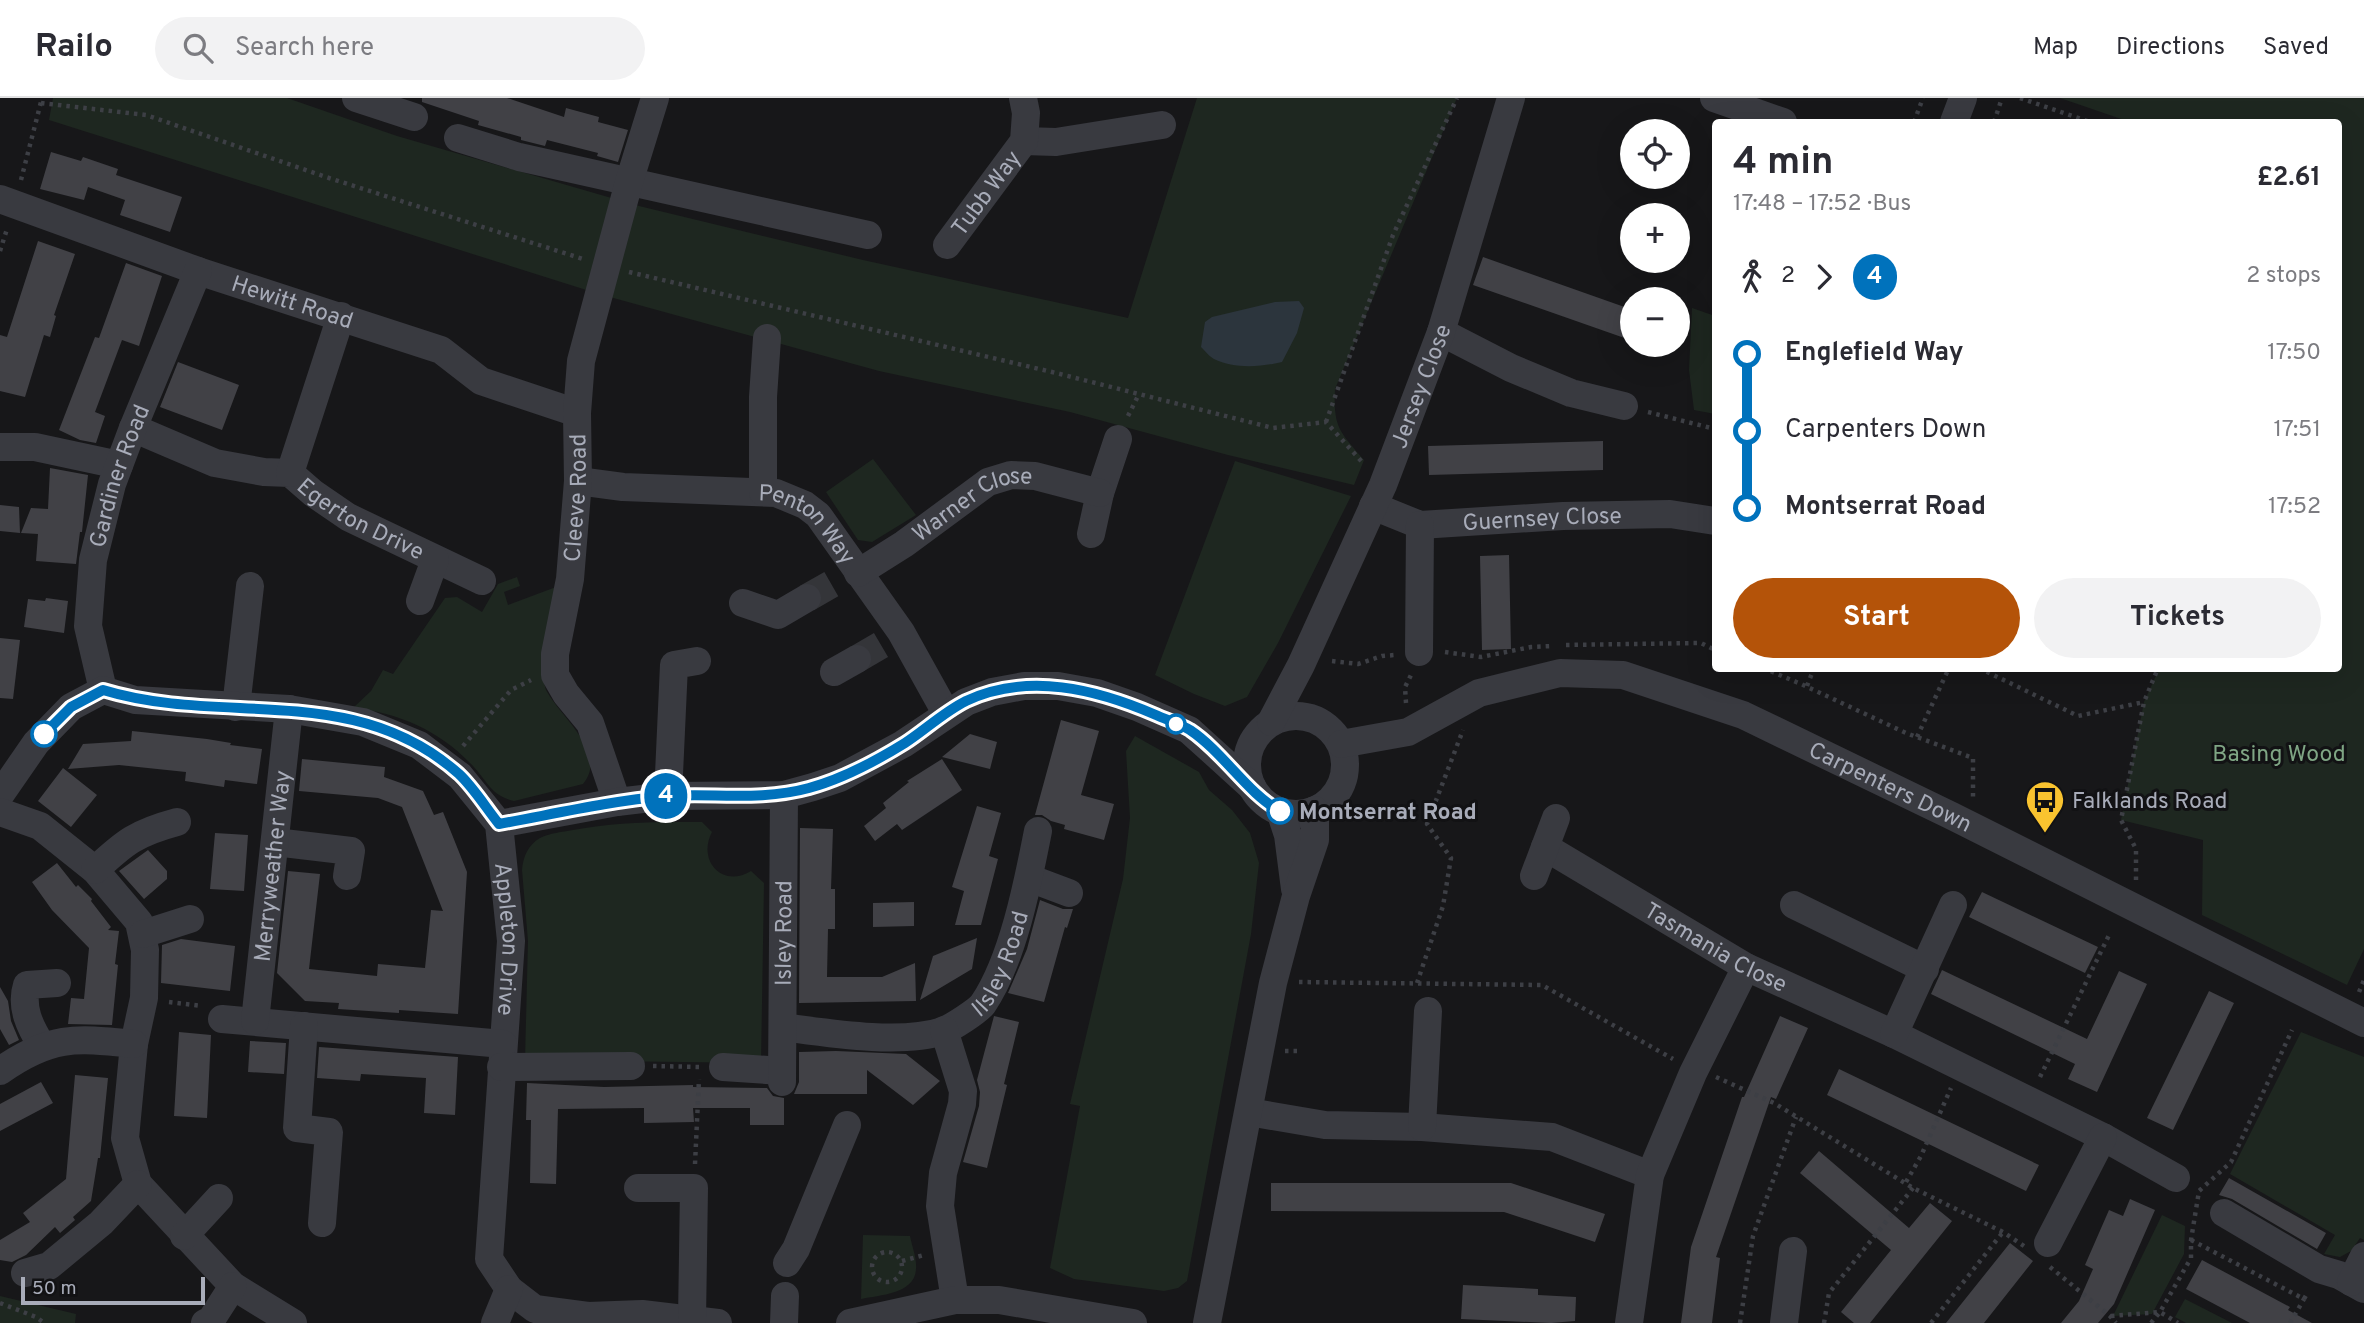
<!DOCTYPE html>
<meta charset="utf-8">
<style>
body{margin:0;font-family:Overpass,sans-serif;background:#f2f2f3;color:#2b2b33;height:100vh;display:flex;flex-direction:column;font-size:26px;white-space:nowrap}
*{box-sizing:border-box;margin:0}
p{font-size:23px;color:#7c7c81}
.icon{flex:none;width:38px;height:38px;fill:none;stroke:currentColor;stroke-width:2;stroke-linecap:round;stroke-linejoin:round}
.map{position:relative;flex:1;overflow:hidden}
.drawer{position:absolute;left:1712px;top:21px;width:630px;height:553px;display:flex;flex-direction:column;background:#fff;border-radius:7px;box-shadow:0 7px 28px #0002}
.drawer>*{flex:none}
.badge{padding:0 14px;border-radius:23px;font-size:24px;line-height:46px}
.fabs{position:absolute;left:1620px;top:21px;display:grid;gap:14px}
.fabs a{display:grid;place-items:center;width:70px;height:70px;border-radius:50%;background:#fff;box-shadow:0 7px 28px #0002;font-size:35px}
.scale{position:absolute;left:21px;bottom:18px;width:184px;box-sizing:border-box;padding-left:7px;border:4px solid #a8acb9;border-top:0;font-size:19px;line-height:24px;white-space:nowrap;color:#a8acb9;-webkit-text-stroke:5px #121214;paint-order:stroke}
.map>.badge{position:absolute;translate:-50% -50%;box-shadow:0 0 0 4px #fff}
.legs{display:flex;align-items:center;gap:10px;height:77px;padding:0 21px;font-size:23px}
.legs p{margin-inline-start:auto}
.summary{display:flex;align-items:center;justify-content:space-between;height:119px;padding:0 21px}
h1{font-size:38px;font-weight:700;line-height:52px}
.action{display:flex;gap:14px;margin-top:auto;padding:14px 21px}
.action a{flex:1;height:80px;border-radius:42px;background:#b45309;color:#fff;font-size:28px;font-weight:700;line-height:80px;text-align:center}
.action a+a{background:#f2f2f3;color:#2b2b33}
ul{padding:0 21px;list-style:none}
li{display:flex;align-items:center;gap:24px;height:77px;font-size:26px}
li i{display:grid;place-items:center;width:10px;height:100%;margin:0 9px;background:currentColor}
li i::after{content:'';width:18px;height:18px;margin:-9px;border:5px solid;border-radius:50%;background:#fff}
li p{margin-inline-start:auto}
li:first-child i{background:linear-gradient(#0000 50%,currentColor 0)}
li:last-child i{background:linear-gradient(currentColor 50%,#0000 0)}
header{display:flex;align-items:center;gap:42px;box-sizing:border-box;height:98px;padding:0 35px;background:#fff;border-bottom:2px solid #e1e1e2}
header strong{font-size:33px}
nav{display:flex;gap:38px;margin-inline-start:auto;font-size:24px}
.search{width:490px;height:63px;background:#f2f2f3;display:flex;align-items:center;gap:18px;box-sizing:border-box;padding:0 24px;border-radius:38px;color:#7c7c81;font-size:26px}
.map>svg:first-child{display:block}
</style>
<header>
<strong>Railo</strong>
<div class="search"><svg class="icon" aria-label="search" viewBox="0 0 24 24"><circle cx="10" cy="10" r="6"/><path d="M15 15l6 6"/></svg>Search here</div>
<nav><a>Map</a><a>Directions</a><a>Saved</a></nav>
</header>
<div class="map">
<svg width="2364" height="1225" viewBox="0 0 2364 1225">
<rect width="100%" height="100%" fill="#171719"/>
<path fill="#1e2720" d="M53,0H287L397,38L639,108L863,162L1128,220L1197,0H1457L1335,291C1333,330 1340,334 1364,362L1354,387L1228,357L1070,314L879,273L599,196L49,22Z
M2060,0H2364V851L2347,887L2202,817L2203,742L2121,722L2144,604L2159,571L2338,570V24H2130Z
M1692,210L1715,218V316L1694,312L1689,272Z
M873,361L916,417L872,444L858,442L826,394Z
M1235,363L1351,398L1278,545L1247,599L1225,608L1194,596L1155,577Z
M517,479L520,488L504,494L508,507L556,489C554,508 540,578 546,592C560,619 609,655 583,686L514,703C489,697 487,681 470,665C438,632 399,615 353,610L371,593L383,572L393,576L445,500L457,499L482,514L498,486Z
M1135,638L1199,674L1209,692L1232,712L1250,735L1259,765L1251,836L1187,1183L1178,1190L1164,1193L1074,1181L1050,1170L1080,1008L1070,1006L1123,781L1130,720L1126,653Z
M672,724H702L712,734C697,762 722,791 751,773L764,785L761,965L525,962L528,843L522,772C523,759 528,747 540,740C550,735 562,734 573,732C606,726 639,724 672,724Z
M2301,934L2364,959V1142L2360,1140L2351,1153L2340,1159L2324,1156L2335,1137L2230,1076Z
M2162,1117L2185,1128L2184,1156L2152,1216L2113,1218Z
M863,1137L910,1138C912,1149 917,1160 916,1171C915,1196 880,1197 861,1201Z
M0,1198L76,1216L75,1225H0Z
M2185,1201L2232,1225H2186L2175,1219Z"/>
<path fill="#2c353d" d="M1299,203L1304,210L1297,235L1282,264C1261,269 1234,271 1214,261C1210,259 1205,253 1201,249L1205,224L1212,219L1275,204Z"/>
<path fill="#414146" d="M422,0H507L564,19L566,10L599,19L598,24L628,32L618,64L597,58L598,55L547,42L545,48L521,42V39L478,27L479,23L422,4Z
M51,54L81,63L83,59L118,71L116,77L182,99L170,134L120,117L125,102L88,89L84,102L40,91Z
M38,143L75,156L54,217L56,218L50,239L44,237L25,299L0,293V237L7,239Z
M1483,159L1633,212V243L1473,187Z
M126,165L162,178L139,248L122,242L95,314L105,318L96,345L80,342L59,332L95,239L99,240Z
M178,264L239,287L222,332L160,309Z
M1603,343V372L1429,377L1428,348Z
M50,370L88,377L82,434H80L76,466L36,463L38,436L21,435L31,410L48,411Z
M0,407L19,409L20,435L0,433Z
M1509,457L1511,551L1482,552L1480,458Z
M46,500L68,503L64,535L24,529L28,501L45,503Z
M0,540L20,542L13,601L0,600Z
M1061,622L1099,633L1081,697L1114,706L1104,742L1064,731L1065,727L1051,723L1042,717H1035Z
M132,633L207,641L231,645L230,647L262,651L257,686L225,682L224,689L185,683L186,674L119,667L68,671L83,646L131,643Z
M970,636L997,644L990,671L942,659Z
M302,661L385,669L384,679L423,693L434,717L443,714L467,774L458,916L399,912V915L338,911L339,905L305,903L277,875L288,773L320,776L309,871L377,878L378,866L425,870L431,812L443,813L402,709L378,700L299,693Z
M942,661L962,692L902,732L897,726L875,743L864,728L886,710L883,705L909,684L907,683Z
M63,670L97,697L71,729L38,703Z
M977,708L1001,715L989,758L998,761L981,827H955L964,793L952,789Z
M800,730L833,731L831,791H835V831H828L827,879H882L915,865L916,903L799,905Z
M215,735L248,737L244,793L210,791Z
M148,752L167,773V781L144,801L119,773Z
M57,765L76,789L78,787L92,801L91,803L111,829L108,832L119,833L115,866L118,867L112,927L68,926L71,900L84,901L89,850L52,812L32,784Z
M1982,794L2098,849L2085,875L1969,819Z
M1040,802L1063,811H1073L1067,830L1065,829L1044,904L1008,895L1027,851Z
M914,804V828L873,829V805Z
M977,840L972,871L920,902L933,858Z
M181,841L235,848L230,893L161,885L162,847Z
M1942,872L2087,941L2119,873L2147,886L2097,994L2068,981L2075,966L1931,896Z
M0,889L8,903L11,923L19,942L9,947L0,931Z
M2209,893L2234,905L2173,1032L2147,1020Z
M994,918L1019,924L1004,986L1007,987L987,1070L963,1064L979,1008L980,994L977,982Z
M1780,918L1808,930L1776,1001L1771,999L1716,1159L1720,1160L1712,1225H1681L1691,1149L1742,999H1744Z
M179,934L211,937L207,1020L174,1018Z
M250,943L286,945L284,976L248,974Z
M319,949L458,959L455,1017L424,1015L426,980L361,976L360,983L317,980Z
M836,953L906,956L940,983L913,1007L867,972V996H794L799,984V954Z
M1839,971L2039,1067L2026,1093L1827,997Z
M75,977L108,980L100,1060H98L91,1103L73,1119L75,1122L60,1135L55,1129L26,1157L12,1164L0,1162V1142L30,1124L23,1115L66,1081Z
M41,984L53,1005L0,1033V1006Z
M527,985L604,989L693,987V989L767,990L773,998L784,1000V1027H750V1010H693L694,1024L644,1025V1010L558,1011L556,1086L530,1085L531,1022H526Z
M1819,1053L1909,1130L1930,1105L1952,1123L1870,1225H1854L1841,1214L1891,1152L1800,1075Z
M2229,1080L2326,1135L2317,1151L2232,1101L2219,1097Z
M1271,1085H1511L1605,1116L1595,1144L1504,1114L1271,1113Z
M2130,1101L2155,1112L2114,1206L2098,1225H2061L2079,1203L2093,1171L2085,1167L2109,1112L2123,1118Z
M2010,1145L2033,1163L1984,1225H1946Z
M2202,1162L2290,1209L2288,1212L2312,1225H2250L2186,1191Z
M1463,1187L1538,1191V1197L1576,1199L1575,1223L1551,1225L1461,1221Z"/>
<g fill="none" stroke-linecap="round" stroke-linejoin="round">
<path stroke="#343539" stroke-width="28" stroke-dasharray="28 14" stroke-linecap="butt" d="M807,500L835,484
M857,561L881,547"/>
<path stroke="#3d3f45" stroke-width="4.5" stroke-dasharray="3.5 5" stroke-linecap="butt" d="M2020,0L2090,24
M41,5L146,17L329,80L583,161
M1914,24L1923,0
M1994,24L2002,0
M21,82L42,0
M0,153L7,131
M629,174L1052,274L1273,330L1326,324L1363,365
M1648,314L1715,331
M1128,318L1139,296
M1326,324L1393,137L1457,0
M1566,547L1701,545L1715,552
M1445,554L1481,559L1531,549L1554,548
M1332,563L1358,566L1382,558L1395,557
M1763,570L1801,586L1906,635L1973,660V700
M1979,570L2078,618L2144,604
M1807,588L1814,570
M1406,605L1405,589L1411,577
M1917,639L1949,570
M463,648L511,592L531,582
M2136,782V751L2121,722L2144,604L2158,570
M1299,884L1542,887L1673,961
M1417,885L1443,808L1451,760L1427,726L1463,632
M2359,894L2364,882
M169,904L202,908
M1285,953H1302
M653,968L701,969
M1716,979L1774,1005L1913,1090L2003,1134L2024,1148
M2040,979L2110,835
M695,1066L699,981
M1906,1084L1921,1058L1951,990
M2191,1142L2304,1201L2308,1194
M872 1169a15 15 0 1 1 30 0a15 15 0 1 1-30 0Z
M902,1163L924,1157
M2050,1169L2110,1218L2116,1225
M0,1205L36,1219L44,1225
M2111,1218L2160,1214L2178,1225
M1740,1225L1753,1138L1796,1019
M1824,1225L1829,1195L1913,1090
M1931,1225L2003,1134
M2151,1225L2160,1214L2191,1160V1142L2199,1093L2231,1064L2292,932
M2290,1225L2304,1201"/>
<g stroke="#393a40" stroke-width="28">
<path d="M356,0L414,19"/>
<path d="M1714,0L1783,24"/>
<path d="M1954,24L1963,0"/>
<path d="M458,40L519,59L868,137"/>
<path d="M1024,43L1056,44L1162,27"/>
<path id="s1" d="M0,101L198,173L441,252L481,283L577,315"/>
<path id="s2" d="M947,147L1024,43L1026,15L1023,0"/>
<path d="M1441,234L1511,270L1571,295L1624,308"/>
<path id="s3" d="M133,330L215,365L264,374L290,375L313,395L348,419L482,483"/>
<path d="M0,349H35L119,367"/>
<path d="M290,375L341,218"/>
<path id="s4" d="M578,383L623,389L776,395L805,407L818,417L901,534L946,615"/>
<path d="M763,394V299L767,240"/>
<path id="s5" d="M1373,408L1420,427L1563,418L1670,416L1715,423"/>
<path d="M1091,436L1100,395L1118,341"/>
<path id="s6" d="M858,475L904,446L988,384L1011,377L1035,378L1100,395"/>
<path d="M420,503L435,462"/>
<path d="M743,505L778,517L807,500"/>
<path d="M1419,554L1420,427"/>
<path d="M834,574L857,561"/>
<path id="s7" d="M103,592L88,528L93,462L112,386L133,330L198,173"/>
<path d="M236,609L250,488"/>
<circle cx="1296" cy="667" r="49"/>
<path id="s8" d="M1271,624L1301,567L1383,387L1441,234L1511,0"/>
<path id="s9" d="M1341,646L1408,634L1479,595L1560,575L1623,577L1743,617L1952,718L2364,925"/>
<path id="s10" d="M0,697L36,645L71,609L103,592L135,602L289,611L363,624L419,647L460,678L499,726L511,843L489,1161L509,1191L535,1211L588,1218L642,1216L718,1225"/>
<path d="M668,698L674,567L697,563"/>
<path id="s11" d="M617,704L590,625L566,596L555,577V556L570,481L578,383L577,315L581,263L629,84L655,0"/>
<path d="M1280,713L1288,737L1295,791"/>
<path d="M0,714L40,728L95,772L139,824L145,852L144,900L134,946L125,1040L138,1086L233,1188L293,1225"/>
<path d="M499,726L617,704L668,698L784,697L813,689L840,680L903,646L966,604L992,594L1024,588H1058L1097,595L1137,609L1189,632L1252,689"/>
<path d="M275,744L351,753L347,778"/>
<path id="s12" d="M1545,749L1746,869L1894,936L2103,1039L2176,1080"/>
<path d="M95,772C125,744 136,735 177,724"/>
<path d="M1534,778L1556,720"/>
<path d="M1029,780L1069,795"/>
<path d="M1794,807L1925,871"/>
<path d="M143,836L190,821"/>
<path d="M222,921L503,946"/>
<path id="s13" d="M255,923L289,611"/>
<path d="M304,928L297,1030L329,1034L322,1125"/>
<path id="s14" d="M783,929C828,935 900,947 943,933C951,930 978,913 983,906C1013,862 1028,784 1038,733"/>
<path d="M944,932L963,993L962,1006L943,1075L940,1108L955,1202"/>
<path d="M1894,936L1953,807"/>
<path d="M42,948C30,929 20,909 27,887L57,885"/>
<path d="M501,969L631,968"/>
<path d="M723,969L782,973"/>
<path d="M0,973C51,937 75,940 134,946"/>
<path id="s15" d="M782,984L784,697"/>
<path d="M1249,1014L1325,1027L1422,1029L1552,1039L1650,1077"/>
<path d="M1422,1029L1428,913"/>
<path d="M638,1090H694L692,1222"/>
<path d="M2224,1115L2319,1171L2339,1177L2364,1191"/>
<path d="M184,1138L219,1100"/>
<path d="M2048,1145L2103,1039"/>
<path d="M787,1165L796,1151L847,1027"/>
<path d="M25,1175L49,1168L101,1125L138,1086"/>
<path d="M2351,1184L2364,1158"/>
<path d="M205,1225L211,1222L233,1188"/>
<path d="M495,1225L509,1191"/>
<path d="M784,1225L785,1198"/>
<path d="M850,1225L955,1202H999L1133,1225"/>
<path d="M1207,1225L1273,885L1296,798L1315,742V712"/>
<path d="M1629,1225L1650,1077L1693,975L1746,869"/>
<path d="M1784,1225L1793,1153"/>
</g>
</g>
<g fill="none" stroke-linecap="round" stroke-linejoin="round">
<g stroke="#fff" stroke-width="16">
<path id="line-1" d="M44,636L71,609L103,592C224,629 353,582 459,676C474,690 486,710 499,726C554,716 610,703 666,698C714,695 762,703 809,690C842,681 876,663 905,645C925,632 944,614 966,603C1028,574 1096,591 1156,617C1167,622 1180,626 1190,632C1223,654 1248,696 1280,713"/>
</g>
<use href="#line-1" stroke="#0072bc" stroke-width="10"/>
</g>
<defs>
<g id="bus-pin" transform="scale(2.0125)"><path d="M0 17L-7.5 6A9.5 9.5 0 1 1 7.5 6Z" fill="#f9c32f" stroke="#121214"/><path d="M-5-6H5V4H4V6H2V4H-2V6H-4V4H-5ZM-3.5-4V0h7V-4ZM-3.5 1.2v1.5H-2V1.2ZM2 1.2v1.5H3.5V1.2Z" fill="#111"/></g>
</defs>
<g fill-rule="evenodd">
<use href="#bus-pin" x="2045" y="702"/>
</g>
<g fill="#fff" stroke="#0072bc" stroke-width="3.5">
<circle cx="1176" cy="626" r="9"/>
<circle cx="44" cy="636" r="12"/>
<circle cx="1280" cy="713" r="12"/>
</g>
<g text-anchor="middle" stroke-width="6" stroke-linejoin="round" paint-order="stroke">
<g font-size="23" fill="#a8acb9" stroke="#121214">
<text dy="8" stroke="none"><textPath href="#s2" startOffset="65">Tubb Way</textPath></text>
<text dy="8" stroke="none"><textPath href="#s1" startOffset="310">Hewitt Road</textPath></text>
<text dy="8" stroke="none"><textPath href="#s8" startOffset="368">Jersey Close</textPath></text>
<text dy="8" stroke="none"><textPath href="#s7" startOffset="220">Gardiner Road</textPath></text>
<text dy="8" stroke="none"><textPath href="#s11" startOffset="322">Cleeve Road</textPath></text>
<text dy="8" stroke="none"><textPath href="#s6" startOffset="136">Warner Close</textPath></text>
<text dy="8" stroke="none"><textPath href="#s3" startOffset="250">Egerton Drive</textPath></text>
<text dy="8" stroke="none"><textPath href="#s5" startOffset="173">Guernsey Close</textPath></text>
<text dy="8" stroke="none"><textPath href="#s4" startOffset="242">Penton Way</textPath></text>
<text dy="8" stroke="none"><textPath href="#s9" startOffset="586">Carpenters Down</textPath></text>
<text dy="8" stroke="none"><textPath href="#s13" startOffset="156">Merryweather Way</textPath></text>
<text dy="8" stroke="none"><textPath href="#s15" startOffset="149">Isley Road</textPath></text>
<text dy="8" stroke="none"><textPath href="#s10" startOffset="702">Appleton Drive</textPath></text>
<text dy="8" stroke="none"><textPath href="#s12" startOffset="198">Tasmania Close</textPath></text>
<text dy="8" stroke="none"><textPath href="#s14" startOffset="254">Ilsley Road</textPath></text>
</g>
<g font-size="23" fill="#7fa584" stroke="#121214">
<text x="2279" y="663">Basing Wood</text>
</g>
<g font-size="23" fill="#a8acb9" stroke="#121214" text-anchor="start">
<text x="2072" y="710">Falklands Road</text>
</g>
<g font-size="23" font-weight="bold" fill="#a8acb9" stroke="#121214" text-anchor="start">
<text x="1299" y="721">Montserrat Road</text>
</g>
</g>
</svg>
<div class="fabs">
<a><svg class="icon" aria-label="locate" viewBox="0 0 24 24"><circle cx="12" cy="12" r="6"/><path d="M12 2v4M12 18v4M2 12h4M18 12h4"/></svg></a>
<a>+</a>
<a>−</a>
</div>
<div class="scale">50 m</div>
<b class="badge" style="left:666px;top:698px;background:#0072bc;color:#fff">4</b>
<section class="drawer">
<div class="summary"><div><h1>4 min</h1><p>17:48 – 17:52 · Bus</p></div><b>£2.61</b></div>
<div class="legs"><svg class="icon" aria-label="walk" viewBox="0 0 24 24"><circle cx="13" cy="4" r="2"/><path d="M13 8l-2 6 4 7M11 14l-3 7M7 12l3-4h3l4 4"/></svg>2<svg class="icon" aria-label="forward" viewBox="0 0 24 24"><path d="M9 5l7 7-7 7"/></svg><b class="badge" style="background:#0072bc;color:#fff">4</b><p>2 stops</p></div>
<ul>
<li><i style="color:#0072bc"></i><b>Englefield Way</b><p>17:50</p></li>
<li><i style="color:#0072bc"></i><span>Carpenters Down</span><p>17:51</p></li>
<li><i style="color:#0072bc"></i><b>Montserrat Road</b><p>17:52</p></li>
</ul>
<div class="action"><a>Start</a><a>Tickets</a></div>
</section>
</div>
